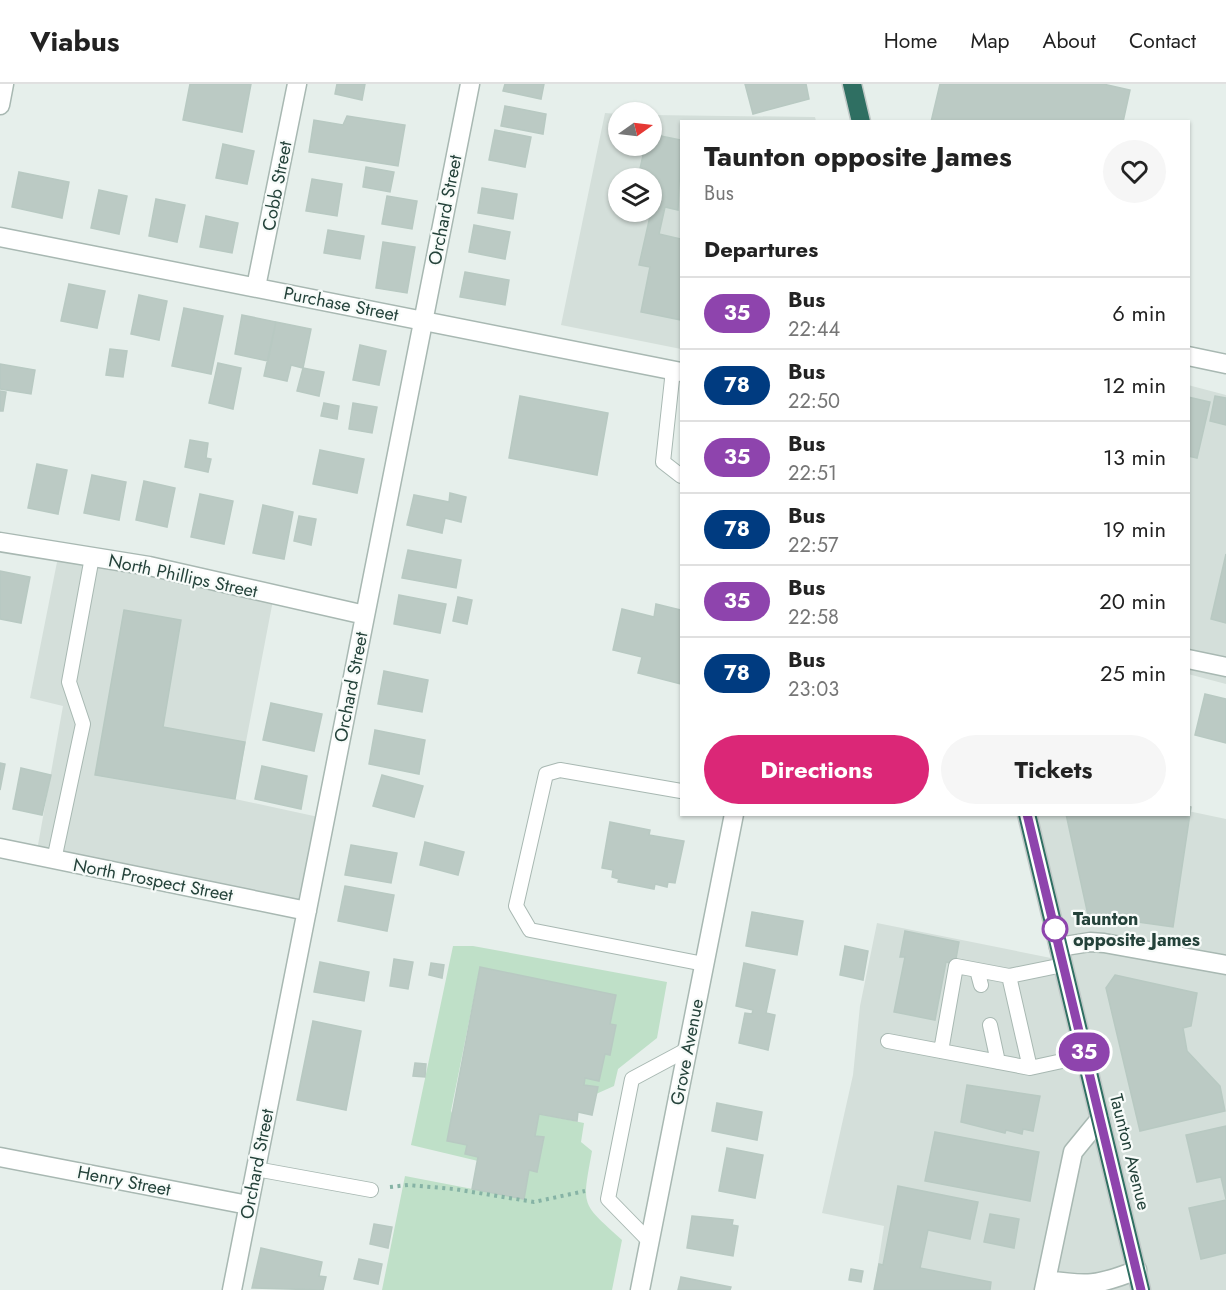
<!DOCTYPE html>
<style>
body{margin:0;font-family:Jost,sans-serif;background:#f6f6f6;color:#222;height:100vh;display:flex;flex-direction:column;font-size:22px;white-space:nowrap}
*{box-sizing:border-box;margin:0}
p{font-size:20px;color:#767676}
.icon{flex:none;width:33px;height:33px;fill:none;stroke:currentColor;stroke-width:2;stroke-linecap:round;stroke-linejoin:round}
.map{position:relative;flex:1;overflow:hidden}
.panel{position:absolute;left:680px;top:36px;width:510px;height:696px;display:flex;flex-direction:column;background:#fff;border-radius:0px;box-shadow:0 2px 4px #0004}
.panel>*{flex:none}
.badge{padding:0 12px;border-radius:20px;font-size:21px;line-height:39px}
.needle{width:39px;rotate:76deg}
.buttons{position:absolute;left:608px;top:18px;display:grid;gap:12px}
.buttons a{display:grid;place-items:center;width:54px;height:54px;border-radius:50%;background:#fff;box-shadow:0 2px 4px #0004;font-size:30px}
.map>.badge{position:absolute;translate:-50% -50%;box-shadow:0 0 0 3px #fff}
h2{padding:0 24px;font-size:22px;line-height:54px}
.round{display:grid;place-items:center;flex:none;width:63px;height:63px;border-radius:32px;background:#f6f6f6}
.headline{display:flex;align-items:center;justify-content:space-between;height:102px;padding:0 24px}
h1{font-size:28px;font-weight:700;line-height:45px}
.cta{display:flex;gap:12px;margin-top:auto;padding:12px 24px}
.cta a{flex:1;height:69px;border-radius:36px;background:#db2777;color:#fff;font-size:24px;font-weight:700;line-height:69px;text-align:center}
.cta a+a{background:#f6f6f6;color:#222}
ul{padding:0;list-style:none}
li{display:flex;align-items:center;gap:18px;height:72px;padding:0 24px;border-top:2px solid #e0e0e0}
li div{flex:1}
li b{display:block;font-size:22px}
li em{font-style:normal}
li .badge{min-width:66px;font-weight:700;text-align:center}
header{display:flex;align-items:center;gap:36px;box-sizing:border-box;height:84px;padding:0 30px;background:#fff;border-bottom:2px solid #e0e0e0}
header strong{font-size:28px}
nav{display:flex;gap:33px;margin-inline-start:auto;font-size:21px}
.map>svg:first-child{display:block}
</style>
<header>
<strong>Viabus</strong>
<nav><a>Home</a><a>Map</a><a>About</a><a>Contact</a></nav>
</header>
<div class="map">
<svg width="1226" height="1206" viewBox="0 0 1226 1206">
<rect width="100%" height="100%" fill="#e6efeb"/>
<path fill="#d4dfda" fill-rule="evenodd" d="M605,29L618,30V62H651V31L815,33L816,37L681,38V265L561,241ZM618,94H651V128H618Z
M1188,301L1226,311V600L1188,590Z
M59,468L274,511L235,715L323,734L304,823L36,772L63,622L30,614Z
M1188,727L1226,735V1206H874L884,1142L822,1129L853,991L860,922L877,839L1051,874L1018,731L1188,730Z"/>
<path fill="#bfe0c8" d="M453,862H473L667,898L657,954L618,985L614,1002L596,1010L597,1003L584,1001L585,994L599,997L605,970H610L616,942L610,940L615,911L480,883L451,1027L467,1061L465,1070L478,1073V1077L411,1061Z
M539,1030L584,1039L581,1058L592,1067C582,1123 580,1118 622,1156L612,1206H382L405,1092L524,1115L529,1086L537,1087L544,1054L535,1052Z"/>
<path fill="#bbcac4" stroke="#b8c9c2" stroke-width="1.5" d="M190,0H251L242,48L183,36Z
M337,0H365L362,16L335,10Z
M505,0H544L541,15L503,7Z
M745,0H806L809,15L753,30Z
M940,0H1103L1130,6L1123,38H931Z
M505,22L546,30L543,50L501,42Z
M347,32L405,41L398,82L309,68L314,36L343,41Z
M495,46L531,53L525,83L489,76Z
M651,50L681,56L678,126L665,123L659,150L681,155V236L641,228L650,183L639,181L651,128V94H638L645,62H651Z
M223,60L254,67L247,100L216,94Z
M366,83L394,88L390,108L363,103Z
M19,88L69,98L62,134L12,123Z
M312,95L342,100L337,132L306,127Z
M482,104L517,110L513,135L478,129Z
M99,106L127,112L119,150L91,144Z
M387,112L417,117L412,145L382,140Z
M156,115L185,121L177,158L149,152Z
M206,132L238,139L232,169L200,163Z
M474,141L510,148L505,175L469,168Z
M328,146L364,152L360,175L324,169Z
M383,158L415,163L407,209L376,204Z
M465,188L509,196L505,221L460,213Z
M69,200L105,207L97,244L61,237Z
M139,211L167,217L159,256L131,250Z
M184,224L223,232L211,290L172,282Z
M242,231L276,238L268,277L235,270Z
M276,238L311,245L303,284L291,281L287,297L264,292Z
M360,261L386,267L379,301L353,296Z
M110,265L127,267L123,293L106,291Z
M218,279L241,284L233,325L209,319Z
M0,280L35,286L31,310L0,305Z
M303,284L324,288L319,312L297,307Z
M0,307L6,308L3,327H0Z
M520,312L608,329L597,391L509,374Z
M1215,312L1226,314V341L1210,337Z
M1188,313L1210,318L1197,374L1188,372Z
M324,319L339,322L337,335L321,332Z
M353,319L377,323L372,349L349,345Z
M190,356L208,359L206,374L211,375L208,388L185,383Z
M320,366L364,375L357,409L313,400Z
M37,380L67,386L58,430L28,424Z
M92,391L126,398L119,436L84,429Z
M144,397L175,404L167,443L136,436Z
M450,409L466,413L461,438L445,434L442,449L407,441L414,411L449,418Z
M200,410L233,417L224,460L191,453Z
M263,421L293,428L284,475L253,469Z
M299,432L316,435L311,461L294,457Z
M408,466L461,476L456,504L402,494Z
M1226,470V539L1211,535Z
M0,487L30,493L21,539L0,535Z
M399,511L446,520L440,549L394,540Z
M458,513L472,516L467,540L453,537Z
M656,520L681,526V600L638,589L642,573L613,566L622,525L654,533Z
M124,526L181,536L163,643L245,658L235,715L95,691Z
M384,587L428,596L422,628L378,620Z
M1205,610L1226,615V659L1195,651Z
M271,619L322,630L314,667L263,656Z
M375,646L425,656L419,690L369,680Z
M0,679L5,680L0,706Z
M262,682L307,692L301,725L255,715Z
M21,684L51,691L42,731L13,725Z
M382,691L423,702L414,733L373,722Z
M1188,722L1191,723L1173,843L1088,831L1066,730H1188Z
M610,738L650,746L649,751L684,757L675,799L668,798L667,803L655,800L654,805L618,798L619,795L612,793L613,786L602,784Z
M425,758L464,768L458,791L420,781Z
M351,761L397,769L391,799L345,791Z
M345,802L394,811L387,847L338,837Z
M752,828L803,837L797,871L746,862Z
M905,847L959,858L955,880L946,878L935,936L894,928L905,873H900Z
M845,862L868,867L863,896L840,891Z
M394,875L413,878L408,905L390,902Z
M320,878L369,888L364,917L314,908Z
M431,879L444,881L442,894L429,891Z
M744,879L775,886L766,929L775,931L768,966L739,959L745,929L752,930L753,926L736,922Z
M480,883L616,911L610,940L616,941L610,971L605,970L599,997L585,994L584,1001L598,1003L592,1031L578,1028L577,1037L539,1030L535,1052L544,1053L537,1088L529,1086L524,1115L472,1105L478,1073L465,1070L467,1061L447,1057Z
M1115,891L1197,909L1191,942L1183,944L1187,967L1220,1002L1225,1027L1140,1047L1106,904Z
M313,937L361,947L346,1026L297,1016Z
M415,979L426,980L425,993L413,992Z
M967,1001L1040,1012L1033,1047L1023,1045L1022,1050L1006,1046L1005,1049L961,1038Z
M717,1019L762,1028L757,1056L712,1047Z
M1226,1042V1115L1221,1093L1197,1098L1186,1051Z
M935,1048L1039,1068L1030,1117L925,1097Z
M727,1064L763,1071L755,1114L719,1107Z
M898,1102L978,1118L970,1155L928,1146L920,1184L991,1198L990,1206H874L879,1180L883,1181Z
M1226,1116V1169L1201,1175L1189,1124Z
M990,1130L1019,1135L1014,1164L984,1158Z
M692,1132L733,1136L732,1141L738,1142L733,1172L687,1164Z
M374,1140L392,1143L388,1164L370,1160Z
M261,1164L322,1178L319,1192L326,1193L323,1206L252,1204Z
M359,1175L382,1180L378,1200L354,1195Z
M851,1185L863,1187L861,1198L849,1196Z
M681,1193L731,1203L730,1206H678Z"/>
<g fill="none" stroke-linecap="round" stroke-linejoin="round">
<g stroke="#a8b8b2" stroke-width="16">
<path id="lane" d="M673,286L663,378L681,392
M681,707L560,686L546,690L516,822L530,846L704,880
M54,776L83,640L69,598L92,473
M1063,881L1009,892L1030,984L1085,972
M977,886L981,901
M990,941L998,978
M888,957L1030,984
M941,967L956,882L1009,892
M256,1085L371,1106
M650,1158L608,1115L632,995L688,965"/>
</g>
<g stroke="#a8b8b2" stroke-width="21">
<path id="street" d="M0,21L4,0
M0,153L681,288
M256,203L297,0
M1188,272L1226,280
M0,458L149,482L365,531
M1188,575L1226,583
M0,764L307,827
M1059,863L1090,858L1104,859L1226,881
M0,1073L248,1121
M1046,1196C1087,1202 1097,1202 1137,1186
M232,1206L470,0
M640,1206L734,730
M1044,1206L1073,1068L1100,1035"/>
</g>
<g stroke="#c2cac8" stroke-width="21">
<path id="highway" d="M852,0L861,38
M1027,730L1141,1206"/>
</g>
<path stroke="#86b3a5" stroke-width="4" stroke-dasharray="3 4.5" stroke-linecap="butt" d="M390,1103L408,1101L454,1105L534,1118L585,1107"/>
<use href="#lane" stroke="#fff" stroke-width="14"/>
<use href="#street" stroke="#fff" stroke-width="18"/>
<use href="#highway" stroke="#2f6f62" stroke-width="18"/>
</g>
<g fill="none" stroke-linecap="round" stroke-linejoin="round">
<g stroke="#fff" stroke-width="14">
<path id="line" d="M1027,730L1141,1206"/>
</g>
<use href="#line" stroke="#8e44ad" stroke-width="9"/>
</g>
<circle fill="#fff" stroke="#8e44ad" stroke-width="3" cx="1055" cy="845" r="12"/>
<g text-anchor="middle" stroke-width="4.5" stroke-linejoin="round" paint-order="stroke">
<g font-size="18" fill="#24423a" stroke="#f7fbf9">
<text transform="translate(277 102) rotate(-79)" y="6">Cobb Street</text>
<text transform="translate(445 126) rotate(-79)" y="6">Orchard Street</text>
<text transform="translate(341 220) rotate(11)" y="6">Purchase Street</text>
<text transform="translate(183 492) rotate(12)" y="6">North Phillips Street</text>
<text transform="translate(351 603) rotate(-79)" y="6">Orchard Street</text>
<text transform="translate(153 796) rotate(11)" y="6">North Prospect Street</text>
<text transform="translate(687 968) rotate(-79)" y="6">Grove Avenue</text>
<text transform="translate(1130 1068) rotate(76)" y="6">Taunton Avenue</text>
<text transform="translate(257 1080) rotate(-79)" y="6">Orchard Street</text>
<text transform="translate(124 1097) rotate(11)" y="6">Henry Street</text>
</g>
<g font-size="18" font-weight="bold" fill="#24423a" stroke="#f7fbf9" text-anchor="start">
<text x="1073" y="841">Taunton<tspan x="1073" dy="21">opposite James</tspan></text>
</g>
</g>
</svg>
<div class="buttons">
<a><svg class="needle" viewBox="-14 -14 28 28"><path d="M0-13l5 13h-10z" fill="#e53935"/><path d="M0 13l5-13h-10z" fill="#767676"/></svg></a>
<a><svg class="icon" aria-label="layers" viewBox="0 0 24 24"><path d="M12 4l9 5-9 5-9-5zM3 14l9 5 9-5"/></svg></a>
</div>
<b class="badge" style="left:1084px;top:968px;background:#8e44ad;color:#fff">35</b>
<section class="panel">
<div class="headline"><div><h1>Taunton opposite James</h1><p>Bus</p></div><a class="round"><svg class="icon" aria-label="heart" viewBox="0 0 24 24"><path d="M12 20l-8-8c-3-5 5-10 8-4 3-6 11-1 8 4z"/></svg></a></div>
<h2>Departures</h2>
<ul>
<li><span class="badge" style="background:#8e44ad;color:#fff">35</span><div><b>Bus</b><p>22:44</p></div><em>6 min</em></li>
<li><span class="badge" style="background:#003b80;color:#fff">78</span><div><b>Bus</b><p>22:50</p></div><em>12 min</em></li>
<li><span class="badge" style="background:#8e44ad;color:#fff">35</span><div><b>Bus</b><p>22:51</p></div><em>13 min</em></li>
<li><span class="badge" style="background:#003b80;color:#fff">78</span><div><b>Bus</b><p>22:57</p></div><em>19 min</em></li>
<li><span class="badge" style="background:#8e44ad;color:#fff">35</span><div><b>Bus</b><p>22:58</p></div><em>20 min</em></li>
<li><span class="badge" style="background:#003b80;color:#fff">78</span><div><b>Bus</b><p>23:03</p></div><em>25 min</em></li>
</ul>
<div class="cta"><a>Directions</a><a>Tickets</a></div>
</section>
</div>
